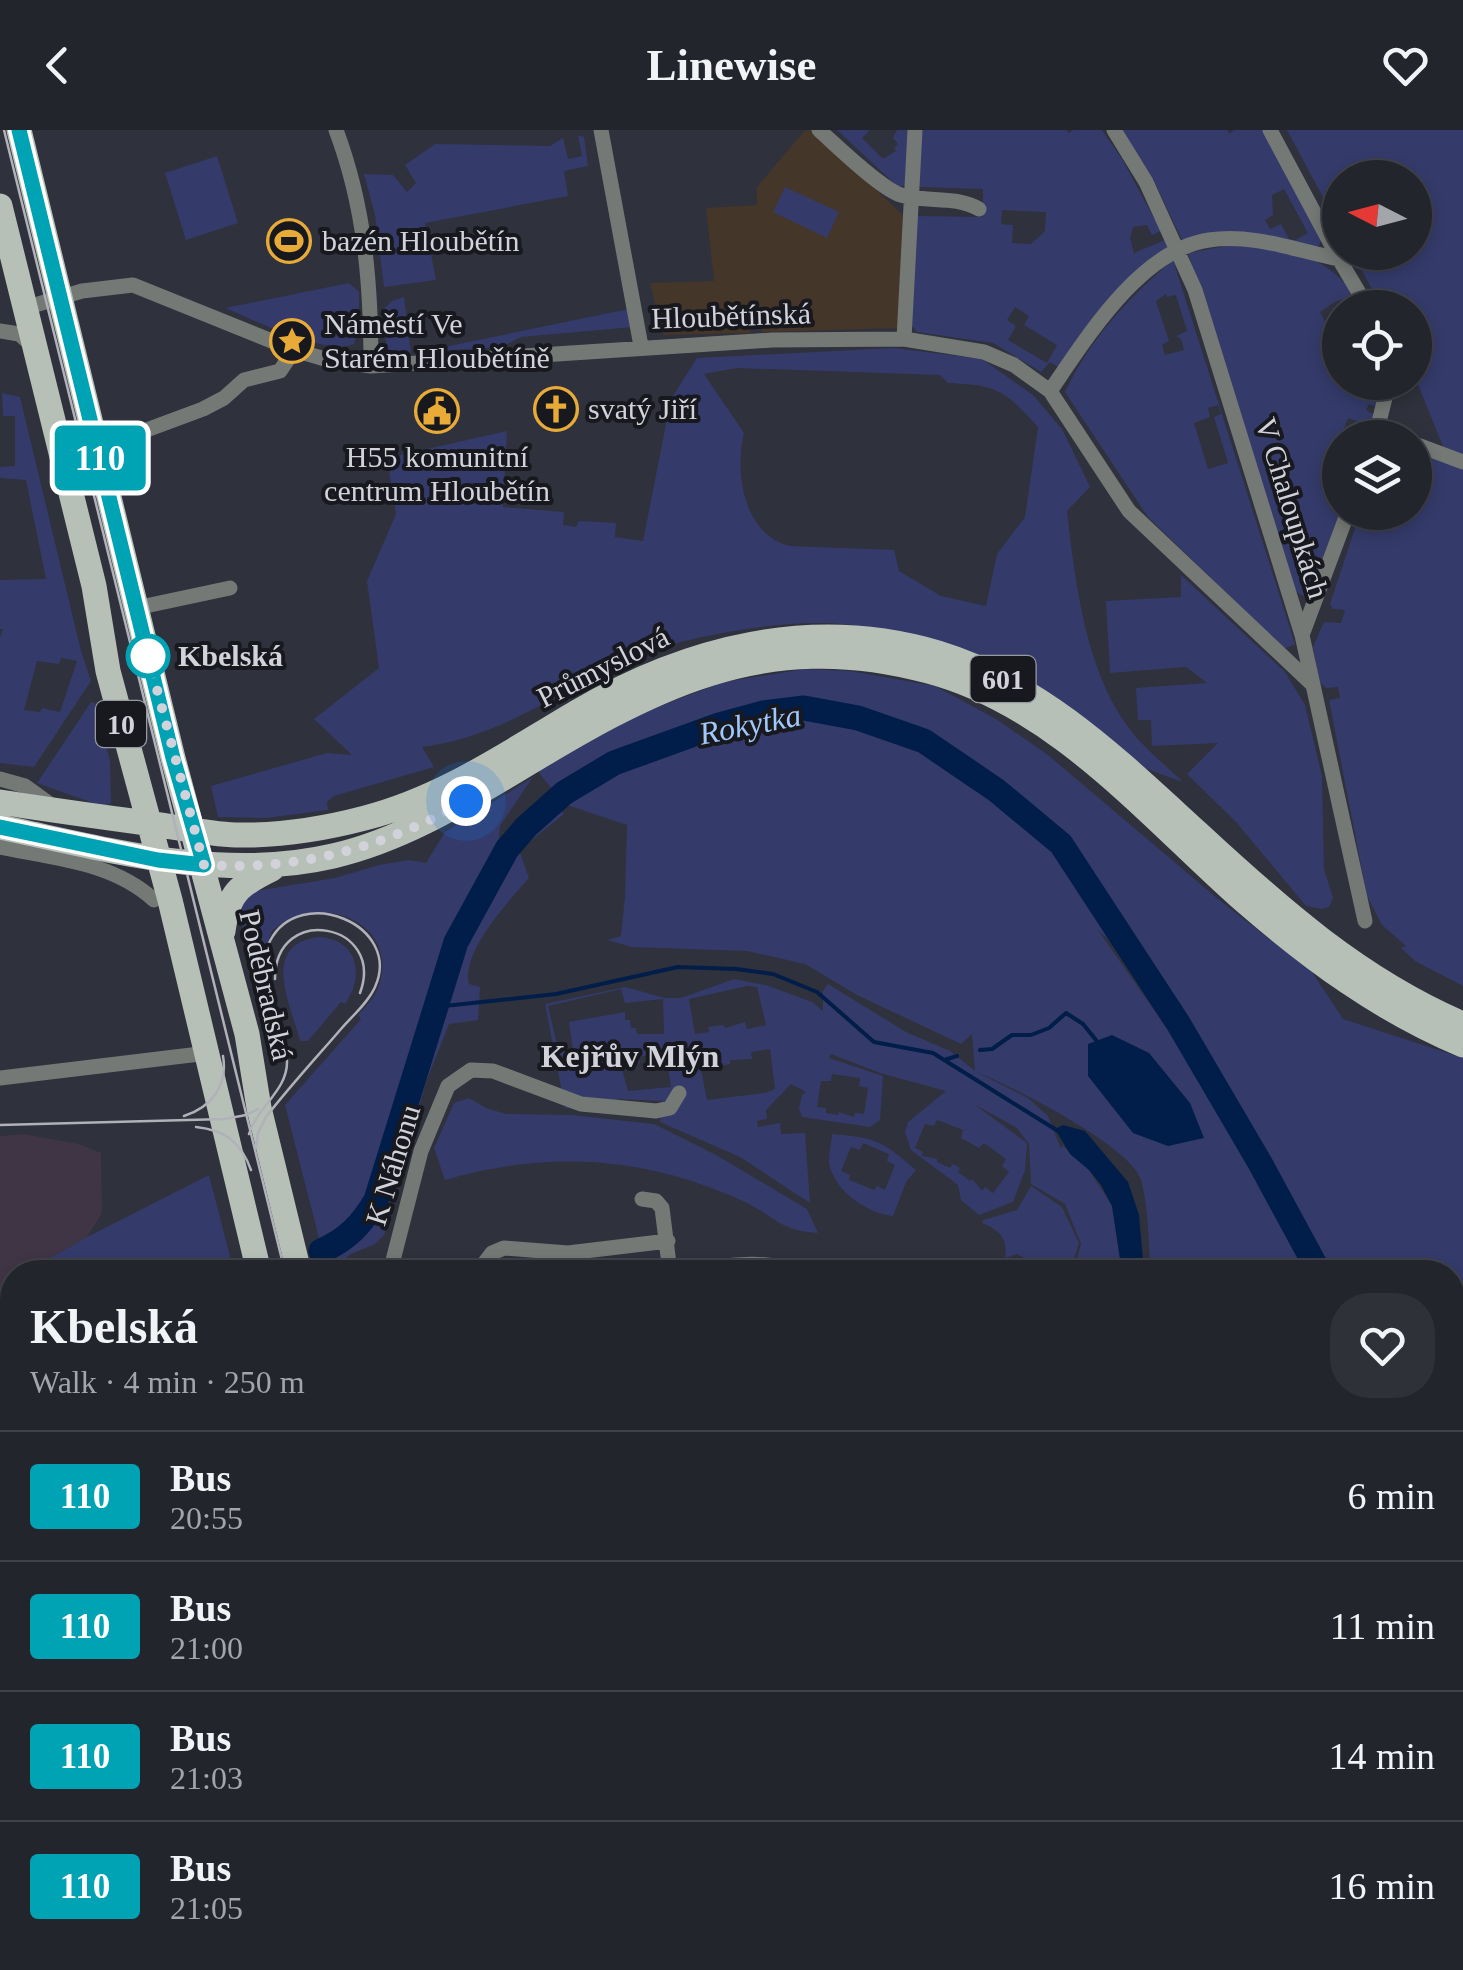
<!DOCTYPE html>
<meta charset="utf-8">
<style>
body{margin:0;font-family:Georgia,serif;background:#2f3139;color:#f1f3f6;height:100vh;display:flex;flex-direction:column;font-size:38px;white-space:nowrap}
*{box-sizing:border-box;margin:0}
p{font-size:32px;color:#a3a5aa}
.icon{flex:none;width:55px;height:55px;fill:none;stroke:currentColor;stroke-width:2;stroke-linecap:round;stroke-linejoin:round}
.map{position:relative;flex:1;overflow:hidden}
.panel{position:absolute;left:0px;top:1130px;width:1465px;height:710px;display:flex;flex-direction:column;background:#23252d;border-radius:40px 40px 0 0;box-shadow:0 5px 15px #0003,0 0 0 2px #404249}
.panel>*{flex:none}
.badge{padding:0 20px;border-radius:8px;font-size:35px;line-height:65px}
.needle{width:65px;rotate:276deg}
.tools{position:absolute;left:1322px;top:30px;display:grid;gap:20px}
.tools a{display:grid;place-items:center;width:110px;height:110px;border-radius:50%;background:#23252d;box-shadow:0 5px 15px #0003,0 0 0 2px #404249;font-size:50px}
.you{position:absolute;width:50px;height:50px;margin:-25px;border:8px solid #fff;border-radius:50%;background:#1a73e8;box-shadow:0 0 0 15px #1a73e833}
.map>.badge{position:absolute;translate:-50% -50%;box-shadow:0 0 0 5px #fff}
.round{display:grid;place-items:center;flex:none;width:105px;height:105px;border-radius:40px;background:#2f3139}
.summary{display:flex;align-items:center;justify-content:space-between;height:170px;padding:0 30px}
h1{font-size:48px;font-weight:600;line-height:75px}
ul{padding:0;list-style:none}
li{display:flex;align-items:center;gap:30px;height:130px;padding:0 30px;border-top:2px solid #404249}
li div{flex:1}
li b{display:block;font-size:38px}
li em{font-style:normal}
li .badge{min-width:110px;font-weight:700;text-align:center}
header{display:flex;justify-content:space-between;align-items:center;height:130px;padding:0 30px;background:#23252d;font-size:45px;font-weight:600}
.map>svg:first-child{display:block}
</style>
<header><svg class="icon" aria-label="back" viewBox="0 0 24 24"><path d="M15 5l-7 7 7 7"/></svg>Linewise<svg class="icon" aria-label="heart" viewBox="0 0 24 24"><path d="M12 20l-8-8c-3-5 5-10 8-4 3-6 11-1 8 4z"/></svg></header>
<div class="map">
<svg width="1463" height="1840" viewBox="0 0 1463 1840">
<rect width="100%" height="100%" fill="#2f313c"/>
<path fill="#403544" d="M24,1004L79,1014L101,1023L102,1083L87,1107L26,1142H12V1152L0,1162V1006Z
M12,1339V1828H276V1840H0V1353Z"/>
<path fill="#45362a" d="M805,0H813L905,87L900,198L762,202V194H750V203L663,205L650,153L714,151L706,78L757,75V57Z"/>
<path fill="#343b6a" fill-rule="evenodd" d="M837,0H870L862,8L883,29L896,21L894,18L898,14L893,8L897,0H908L906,56H897Z
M920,0H1066L1069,3L1073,0H1102L1122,29L1161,101L1152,105L1147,95L1133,97L1130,108L1134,123L1165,110L1169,118L1062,239L1050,232L1041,242L993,213L917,202L912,196L916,86L983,87V59L918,57ZM1002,80L1046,82L1045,101L1031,114L1012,113L1013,95L1001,94ZM1015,177L1029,186L1024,195L1057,215L1047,233L1008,210L1016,196L1007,190Z
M1122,0H1227L1230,4L1234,0H1264L1323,107L1317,119L1183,112L1154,51ZM1284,59L1308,103L1295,110L1289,109L1281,94L1270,99L1265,90L1273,85L1272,65Z
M1287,0H1463V326L1444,319L1415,247V178L1382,177L1352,123L1415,122V48H1340V99Z
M578,5L584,7L588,36L564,41L568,66L425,93L436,150L384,157L375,85L364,44L393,45L407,62L416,53L405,35L435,14L550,16L563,8L568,29L582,26Z
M217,26L238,93L186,110L165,43Z
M785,57L839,82L827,108L773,82Z
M1231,115C1290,121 1330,121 1361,177H1349V170C1336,167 1331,176 1320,182L1329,199L1337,196L1340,202V252L1373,257V252L1383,253L1379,278L1369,274L1366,280L1376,285L1368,307H1357L1362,293L1348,288L1340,310L1336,311L1340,314V341L1326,332L1320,354L1337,360L1340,354V382L1312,458L1303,466L1295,461L1188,123Z
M1173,130L1295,514L1284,519L1148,387L1065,262C1091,208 1127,169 1173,130ZM1166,164L1167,167L1176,165L1187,201L1176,206L1181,209L1184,220L1165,225L1162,215L1169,211L1156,171ZM1218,275L1221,284L1214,287L1228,333L1208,339L1194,293L1210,287L1208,278Z
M349,153L359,162V197L354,214C320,225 258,191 225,178Z
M404,167L411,223L396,224L386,217L384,179L392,171Z
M629,179L633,197L521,207L502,217L420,222L418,219L449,216Z
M894,218L982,229L1033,265L1062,299L1090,357L1067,381C1075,451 1085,538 1128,597C1143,617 1165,635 1183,652C1101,625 1027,579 951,540C926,527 902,510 876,501C827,482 717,501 666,516C582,542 512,607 422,617L434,637L334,666L327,672L328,680L266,688L218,687L211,656L327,623L352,625L314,589L379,538L367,451L396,384L387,328L507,301L503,377L564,382L563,395L576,397L579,391L616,393L615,407L643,411L671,269L697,228ZM737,238L940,245L948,253C998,255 1004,260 1038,297L1025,387L997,424L986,476L941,466L899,441L894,420L790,416C744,406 734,342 744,303L704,244Z
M2,263L20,267L81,521L91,551L34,637L0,633V507L3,499H0V450L46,449L26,350L0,348V337L15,336V286H3ZM61,528L77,531L60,582L42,578L40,582L24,580L37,531L59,534Z
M1415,320L1463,336V856L1415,831L1401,818L1406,816L1382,795L1367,766L1329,570L1340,568L1338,557L1326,558L1319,552L1313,517L1324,492L1341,493L1345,480L1333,479L1330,474L1360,383L1415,382V349L1419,345V337L1415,336Z
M1181,445L1285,542L1305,575L1322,646L1324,739L1333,768L1329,777L1322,779L1306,776L1236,692L1187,644L1218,613L1152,616L1151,590H1138L1136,558L1207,553L1186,537L1110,543L1106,471L1181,467Z
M805,539L850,541L935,556L996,589L1048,625L1218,769L1312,842L1343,889L1463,928V1840H1285L1286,1828H1452V1142H1328L1184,886L1175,872L1098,800L1196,940L1310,1142H1151C1148,1113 1149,1079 1141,1050C1131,1016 1010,955 976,942L1028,968L1048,986L1061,1019L1062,1015L1089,1040L1112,1076L1122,1142H1073L1081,1114L1065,1074L1031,1054L1029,1014L1017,998L974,974L1027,1013L1025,1040L1013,1072L979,1085L961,1070L958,1055L911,1020L905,1002L908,992L946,961L880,943L831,924L829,928L883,946L880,990L870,997L802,987L799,978L802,965L806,962L791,954L766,980L767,989L757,991L758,997L780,993L781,1004L805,1003L810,1073L740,1027L660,992L663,971L618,969L614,983L565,978L545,874L625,857L665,868H681L734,849L766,855L812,872L823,881V861L828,854L906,902L950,921L975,941L972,904L961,914L857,865L805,834L747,821L632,817L607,810L621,806L625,767L627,695L564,674L536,639L614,593L724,552ZM747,856L757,857L766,895L747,899L745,892L725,898L723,895L708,897L709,902L695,904L689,869ZM621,859L625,873L663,869L664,904H637L636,898H631L630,890H625V882L569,892L573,920L559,923L548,876ZM770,919L775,959L765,963L707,970L700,935L714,932L715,937L730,934V930L752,929L751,922ZM666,922L671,957L628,961L621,936L640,933L639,927ZM832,944L860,948L859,956L868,958L864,984L855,983L854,987L839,982L838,985L826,983V978L817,977L821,951H831ZM937,990L963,1000L961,1008L979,1018L984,1013L1006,1029L1002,1036L1009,1042L993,1063L985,1057L982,1061L972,1049L970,1051L958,1042L960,1038L953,1034L950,1038L937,1032V1029L922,1026L923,1022L915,1018L925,994L934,996Z
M91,572L95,573L110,631L111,673L104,677L37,653Z
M533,647L500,696L498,717L460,792L434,861L371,1059L355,1086L320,1112L285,975L361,889L358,885C367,875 377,865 380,852C397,792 319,759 272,801L262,829L265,854L256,856L240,786L243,771L255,761L335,748L379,735L409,730L426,733L445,702Z
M557,678L564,684L519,720L529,748C508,772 461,822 469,854L480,857L478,890L449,894L426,952L384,1105L375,1114L351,1124L329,1142L326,1126C361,1110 369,1091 387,1058L455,832L502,735L519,709Z
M319,807C358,809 365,846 345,874L341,872L308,911H300C291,875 259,814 319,807Z
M469,968L486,978L506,984L572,985L654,994L718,1026L807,1079L818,1103C779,1101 775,1086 743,1071C644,1026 549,1020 445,1050L434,1018L454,973Z
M832,1004C878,1008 882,1011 916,1040L906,1052L893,1086C868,1083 838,1064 830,1037C827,1028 832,1013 832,1004ZM863,1013L889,1024L887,1031L895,1035L885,1060L877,1056L874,1060L849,1050L850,1045L841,1041L851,1017L860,1020Z
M209,1045L234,1142H26L87,1107Z
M1031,1056L1062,1077L1079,1113L1070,1142H1049L1017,1124L1005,1128C1008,1109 1000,1100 982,1093L983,1090L1017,1080Z
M12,1152V1339L0,1353V1162Z"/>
<path fill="#001e49" d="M1112,905L1149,923L1190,973L1204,1008L1168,1016L1133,1003L1088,946V914Z
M1063,995L1085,1001L1128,1052L1139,1085L1144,1142H1122L1112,1076L1101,1055L1089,1040L1070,1024L1055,999Z
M1001,1828H1241L1240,1840H1001Z"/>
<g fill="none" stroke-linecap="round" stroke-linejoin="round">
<path stroke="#001e49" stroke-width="4" d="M435,877L556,864L678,837L736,839L773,844L817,862L874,912L933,923L1058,1001
M980,920L992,919L1012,905H1031L1049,898L1066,883L1083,894L1096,910
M944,930L957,926"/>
<path stroke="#001e49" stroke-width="25" d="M321,1121C347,1110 362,1094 376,1070L456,812L507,719L526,697L564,663L614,633L719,595L763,583L804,578L858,588L924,611L996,660L1061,714L1178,893L1260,1033L1319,1142
M0,1335L12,1318
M1274,1840L1277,1828"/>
<path stroke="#747975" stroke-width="11" d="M514,1840V1828"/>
<path stroke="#747975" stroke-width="15" d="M336,0C365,77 371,154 371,236
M601,0L641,216
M819,0C837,16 881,59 901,65C928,73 954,65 979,79
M1114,0L1146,52L1195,160L1302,505L1365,791
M1270,0L1339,129L1368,178
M25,178L82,161L133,155L294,220L325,229L371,236L772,210L904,209L984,222L1014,235L1050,261L1129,381L1311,553
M0,201L19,204L32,215
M904,209L915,0
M1050,261C1086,209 1140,120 1209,110C1253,103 1297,121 1339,129
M1375,308L1389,252
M117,311L203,279L224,268L244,250L280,241L294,220
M1415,314L1463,332
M136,478L230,458
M1302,505L1348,382
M0,649L25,656L54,677
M0,717C53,728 113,732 154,770
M0,948L208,923
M642,1069L656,1071L662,1078L670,1142
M390,1142L421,1021L448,956L471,940L493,941L581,974L656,981L670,978L679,963
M484,1142L485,1132L492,1123L504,1118L568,1123L668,1111
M677,1142C716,1138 761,1127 799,1142
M619,1840L620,1828"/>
<path stroke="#b6c0b7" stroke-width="25" d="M19,0L173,628L247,904L259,978L299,1142
M0,76L94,456L108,541L170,770L259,1142
M0,672C51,680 103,687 154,694C181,698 209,704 236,705C279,706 323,699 365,688C443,668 509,622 577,582C688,517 812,486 938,523C1043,555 1120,632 1199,704C1280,779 1360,850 1463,894
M0,697C110,720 221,752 333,726C398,711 455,677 512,643C649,560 761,496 928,541C1057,575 1148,686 1244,771C1312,830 1380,880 1463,915
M223,801C228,763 239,755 272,739
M298,1840V1828
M335,1840V1828"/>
<path stroke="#b0b1b9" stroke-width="2.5" d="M4,0L285,1142
M275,849C275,772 386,793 360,863
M184,986C212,977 228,955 223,926
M0,995L225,989L246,985L258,979
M196,997C225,1000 241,1012 251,1040
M249,1004C257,977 288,960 287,931C285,896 253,843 270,811C300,753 403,795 375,857C368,873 352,886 341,899C316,928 290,956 266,987L258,1003L256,1018
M320,1840V1828"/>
</g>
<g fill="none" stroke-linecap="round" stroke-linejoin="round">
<g stroke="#fff" stroke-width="22">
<path id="line" d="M0,697L158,730L204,735L173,628L19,0"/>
</g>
<use href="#line" stroke="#00a3b4" stroke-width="15"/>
<path stroke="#d2d3da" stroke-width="10" stroke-dasharray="0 18" d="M148,526L204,735C298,741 384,718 466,671"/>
</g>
<defs>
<g id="stadium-ring" transform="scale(2.25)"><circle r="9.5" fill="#18191e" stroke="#e9ab38" stroke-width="1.5"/><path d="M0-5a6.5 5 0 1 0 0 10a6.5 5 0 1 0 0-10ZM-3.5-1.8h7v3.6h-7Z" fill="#e9ab38"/></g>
<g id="sight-ring" transform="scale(2.25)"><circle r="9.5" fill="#18191e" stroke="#e9ab38" stroke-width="1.5"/><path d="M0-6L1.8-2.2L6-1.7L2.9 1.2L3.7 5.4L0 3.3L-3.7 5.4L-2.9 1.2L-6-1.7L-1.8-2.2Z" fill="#e9ab38"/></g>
<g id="church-ring" transform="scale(2.25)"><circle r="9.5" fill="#18191e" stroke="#e9ab38" stroke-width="1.5"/><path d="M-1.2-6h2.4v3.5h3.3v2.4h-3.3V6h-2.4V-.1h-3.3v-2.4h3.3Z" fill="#e9ab38"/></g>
<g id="civic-ring" transform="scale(2.25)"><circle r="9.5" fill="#18191e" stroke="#e9ab38" stroke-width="1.5"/><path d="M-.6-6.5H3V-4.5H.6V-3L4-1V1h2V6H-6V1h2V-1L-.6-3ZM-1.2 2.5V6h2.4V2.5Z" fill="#e9ab38"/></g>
</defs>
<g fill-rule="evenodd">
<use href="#stadium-ring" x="289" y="111"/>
<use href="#sight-ring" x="292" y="211"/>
<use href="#church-ring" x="556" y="279"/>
<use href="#civic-ring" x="437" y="281"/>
</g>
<circle fill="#fff" stroke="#00a3b4" stroke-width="5" cx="148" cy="526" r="20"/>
<g text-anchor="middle" stroke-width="8" stroke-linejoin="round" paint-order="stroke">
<g fill="#18191e" stroke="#9a9ba2" stroke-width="2.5">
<rect x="970.5" y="526" width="65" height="46" rx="8"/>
<rect x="96" y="571" width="50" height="46" rx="8"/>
</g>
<g font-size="28" font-weight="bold" fill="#d2d3da">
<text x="1003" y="559">601</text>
<text x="121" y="604">10</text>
</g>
<g font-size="30" fill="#d2d3da" stroke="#18191e" text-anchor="start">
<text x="322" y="121">bazén Hloubětín</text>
<text x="324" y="204">Náměstí Ve<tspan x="324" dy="34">Starém Hloubětíně</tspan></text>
<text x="588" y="289">svatý Jiří</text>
<text x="437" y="337" text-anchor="middle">H55 komunitní<tspan x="437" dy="34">centrum Hloubětín</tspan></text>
</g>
<g font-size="30" fill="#d2d3da" stroke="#18191e">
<text transform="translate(731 186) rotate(-2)" y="10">Hloubětínská</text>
<text transform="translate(1292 378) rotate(73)" y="10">V Chaloupkách</text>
<text transform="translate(603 537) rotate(-27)" y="10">Průmyslová</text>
<text transform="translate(266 855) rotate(77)" y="10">Poděbradská</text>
<text transform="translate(393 1035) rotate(-73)" y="10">K Náhonu</text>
</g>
<g font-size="30" font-weight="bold" fill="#d2d3da" stroke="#18191e" text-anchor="start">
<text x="178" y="536">Kbelská</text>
</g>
<g font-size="32" font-style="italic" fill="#a0c8fb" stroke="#18191e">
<text transform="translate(750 594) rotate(-11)" y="11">Rokytka</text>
</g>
<g font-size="32" font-weight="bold" fill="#d2d3da" stroke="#18191e">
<text x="630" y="937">Kejřův Mlýn</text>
</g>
</g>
</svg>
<div class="tools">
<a><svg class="needle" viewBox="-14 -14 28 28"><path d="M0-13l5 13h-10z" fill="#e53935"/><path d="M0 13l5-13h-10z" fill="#a3a5aa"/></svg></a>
<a><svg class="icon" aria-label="locate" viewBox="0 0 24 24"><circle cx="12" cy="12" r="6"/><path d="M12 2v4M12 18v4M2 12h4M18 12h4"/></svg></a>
<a><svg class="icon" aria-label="layers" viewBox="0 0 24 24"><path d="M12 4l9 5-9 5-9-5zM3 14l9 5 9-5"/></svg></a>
</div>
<div class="you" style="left:466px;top:671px"></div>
<b class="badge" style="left:100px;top:328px;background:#00a3b4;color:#fff">110</b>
<section class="panel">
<div class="summary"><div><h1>Kbelská</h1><p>Walk · 4 min · 250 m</p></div><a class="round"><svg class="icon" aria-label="heart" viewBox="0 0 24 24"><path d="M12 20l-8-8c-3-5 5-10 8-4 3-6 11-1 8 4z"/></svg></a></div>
<ul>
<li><span class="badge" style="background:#00a3b4;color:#fff">110</span><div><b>Bus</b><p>20:55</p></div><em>6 min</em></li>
<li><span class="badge" style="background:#00a3b4;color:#fff">110</span><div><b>Bus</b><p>21:00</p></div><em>11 min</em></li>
<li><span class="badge" style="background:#00a3b4;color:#fff">110</span><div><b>Bus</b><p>21:03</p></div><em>14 min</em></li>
<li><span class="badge" style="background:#00a3b4;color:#fff">110</span><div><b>Bus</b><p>21:05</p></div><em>16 min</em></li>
</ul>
</section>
</div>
